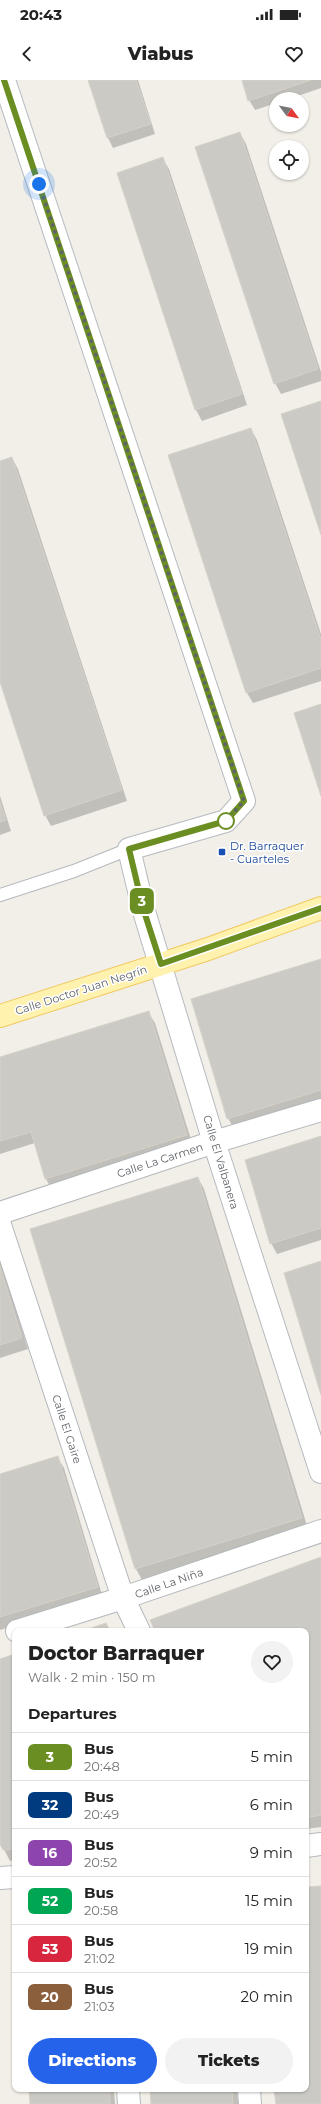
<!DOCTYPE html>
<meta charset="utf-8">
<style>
body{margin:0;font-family:Montserrat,sans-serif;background:#f2f2f2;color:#222;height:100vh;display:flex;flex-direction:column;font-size:15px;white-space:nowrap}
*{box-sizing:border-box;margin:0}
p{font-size:13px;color:#767676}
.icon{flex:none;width:22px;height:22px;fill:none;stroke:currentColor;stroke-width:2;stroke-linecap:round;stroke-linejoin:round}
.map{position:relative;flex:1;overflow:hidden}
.details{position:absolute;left:12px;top:1548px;width:297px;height:464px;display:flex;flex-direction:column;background:#fff;border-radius:8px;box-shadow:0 1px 3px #0004}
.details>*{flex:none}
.badge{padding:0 8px;border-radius:6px;font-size:14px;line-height:26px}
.needle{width:26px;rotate:122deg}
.tools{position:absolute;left:269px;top:12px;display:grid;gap:8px}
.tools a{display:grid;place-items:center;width:40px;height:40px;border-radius:50%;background:#fff;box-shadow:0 1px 3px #0004;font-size:20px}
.you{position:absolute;width:20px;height:20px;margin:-10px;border:3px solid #fff;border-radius:50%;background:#1a73e8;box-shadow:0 0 0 6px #1a73e833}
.map>.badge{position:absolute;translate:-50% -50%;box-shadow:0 0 0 2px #fff}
h2{padding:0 16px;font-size:15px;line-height:36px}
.round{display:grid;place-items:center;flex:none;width:42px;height:42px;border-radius:21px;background:#f2f2f2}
.head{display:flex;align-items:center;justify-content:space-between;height:68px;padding:0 16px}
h1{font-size:19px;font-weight:800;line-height:30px}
.button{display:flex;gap:8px;margin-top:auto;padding:8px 16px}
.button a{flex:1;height:46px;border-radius:24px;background:#2563eb;color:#fff;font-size:16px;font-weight:800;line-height:46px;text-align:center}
.button a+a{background:#f2f2f2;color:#222}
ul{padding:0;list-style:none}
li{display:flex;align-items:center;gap:12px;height:48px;padding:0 16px;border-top:1px solid #e0e0e0}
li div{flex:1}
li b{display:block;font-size:15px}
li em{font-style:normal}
li .badge{min-width:44px;font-weight:700;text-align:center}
.status{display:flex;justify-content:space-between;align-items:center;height:28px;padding:0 20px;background:#fff;direction:ltr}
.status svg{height:11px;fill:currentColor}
header{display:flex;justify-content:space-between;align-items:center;height:52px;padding:0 16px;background:#fff;font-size:18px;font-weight:800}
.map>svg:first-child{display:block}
</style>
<div class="status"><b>20:43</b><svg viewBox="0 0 49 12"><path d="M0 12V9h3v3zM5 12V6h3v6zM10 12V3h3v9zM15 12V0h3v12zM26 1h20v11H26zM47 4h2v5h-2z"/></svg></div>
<header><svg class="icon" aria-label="back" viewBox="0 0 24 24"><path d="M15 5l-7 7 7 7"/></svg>Viabus<svg class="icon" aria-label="heart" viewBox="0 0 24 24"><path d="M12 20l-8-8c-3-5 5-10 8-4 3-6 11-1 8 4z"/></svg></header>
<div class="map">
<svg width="321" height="2024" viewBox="0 0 321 2024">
<rect width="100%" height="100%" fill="#f1efe8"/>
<path fill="#0003" d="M89,0H138L155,54L113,68L108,58Z
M243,0H321V8L289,19H276V23L255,30L249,20Z
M240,53L246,64L321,292V301L281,314L275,303Z
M163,79L169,89L247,325L202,341L196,330L118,94Z
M251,349L257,360L321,554V601L253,623L247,613L169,376Z
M12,378L18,389L127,721L51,746L45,735L0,598V382Z
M0,716L11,751L0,755Z
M321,880V1022L234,1049L228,1038Z
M148,932L155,943L193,1066L52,1110L46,1099L35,1063L0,1074V978Z
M321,1057V1160L277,1174L271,1163Z
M198,1098L204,1109L308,1449L142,1500L136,1489L32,1150Z
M0,1179L28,1269L0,1278Z
M57,1377L64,1388L103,1518L0,1550V1395Z
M321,1478V1747L306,1749V1551H156Z
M15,1575V1780L10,1781L0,1762V1581Z
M30,2009H114L115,2024H31Z
M151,2009H237L238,2024H152Z"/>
<path fill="#cccac5" stroke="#d6d1c6" d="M88,0H136L151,44L107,58Z
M242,0H311L248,21Z
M240,52L318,289L274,304L195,67Z
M163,77L242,314L195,330L117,93Z
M321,321V455L281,334Z
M251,348L321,560V588L246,613L168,375Z
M12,377L122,710L44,736L0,602V381Z
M321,624V716L294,633Z
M0,722L6,740L0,742Z
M321,879V1010L227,1039L191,919Z
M149,931L187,1055L45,1099L31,1052L0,1061V977Z
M321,1056V1148L270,1164L245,1080Z
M198,1097L302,1438L135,1489L30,1149Z
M321,1181V1315L284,1193Z
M0,1186L22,1258L0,1265Z
M58,1376L98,1507L0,1537V1394Z
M321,1477V1735L306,1738V1551H155L150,1540Z
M106,1543L110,1551H83Z
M15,1574V1769L3,1770L0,1764V1579Z
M321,1806V2024H276L274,2009H306V1807Z
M29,2009H109L110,2024H30Z
M150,2009H232L233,2024H151Z"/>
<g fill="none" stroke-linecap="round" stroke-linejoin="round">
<g stroke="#b5b8bc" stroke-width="14">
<path id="lane" d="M0,815L74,791L129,769"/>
</g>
<g stroke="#b5b8bc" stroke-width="24">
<path id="street" d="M0,1133L214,1062L321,1030
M0,1145L123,1518L139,1551
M17,1551L123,1518L321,1451
M128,2009L129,2024
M249,2009L250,2024"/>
</g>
<g stroke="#b6babf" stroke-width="24">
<path id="secondary" d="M4,0L244,721L226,741L129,769L143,828L214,1062L321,1392
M306,1766L321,1764
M0,1798L15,1797"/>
</g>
<g stroke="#f2c960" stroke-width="24">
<path id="primary" d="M0,936L208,869L321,828"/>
</g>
<use href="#lane" stroke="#fff" stroke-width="12"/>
<use href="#street" stroke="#fff" stroke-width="22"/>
<use href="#secondary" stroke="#fff" stroke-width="22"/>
<use href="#primary" stroke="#fff2af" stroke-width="22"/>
</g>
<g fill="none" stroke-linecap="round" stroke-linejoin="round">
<g stroke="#fff" stroke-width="9">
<path id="line" d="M4,0L244,721L226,741L129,769L143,828L161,884L321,828"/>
</g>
<use href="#line" stroke="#6b8e23" stroke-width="6"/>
<path stroke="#5f6368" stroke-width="4" stroke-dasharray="0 7.2" d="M39,104L244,721L226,741"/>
</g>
<circle fill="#fff" stroke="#6b8e23" stroke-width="2" cx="226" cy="741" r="8"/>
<rect fill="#1a4fb4" stroke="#fff" stroke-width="1.5" x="218" y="768" width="8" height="8" rx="2"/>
<g text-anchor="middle" stroke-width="3" stroke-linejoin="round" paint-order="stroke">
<g font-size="11" fill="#164399" stroke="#fff" text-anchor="start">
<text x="230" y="770">Dr. Barraquer<tspan x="230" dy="13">- Cuarteles</tspan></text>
</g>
<g font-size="11" fill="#5f6368" stroke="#fff">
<text transform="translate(81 910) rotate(-18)" y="4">Calle Doctor Juan Negrín</text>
<text transform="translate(160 1080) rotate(-18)" y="4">Calle La Carmen</text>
<text transform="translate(221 1082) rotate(73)" y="4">Calle El Valbanera</text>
<text transform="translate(67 1349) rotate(72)" y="4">Calle El Gaire</text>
<text transform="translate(169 1503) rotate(-19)" y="4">Calle La Niña</text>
</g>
</g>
</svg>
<div class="tools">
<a><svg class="needle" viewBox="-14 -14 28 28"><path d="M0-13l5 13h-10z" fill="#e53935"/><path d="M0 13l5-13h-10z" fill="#767676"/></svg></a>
<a><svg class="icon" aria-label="locate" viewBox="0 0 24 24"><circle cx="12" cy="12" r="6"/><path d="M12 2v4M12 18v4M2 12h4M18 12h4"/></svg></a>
</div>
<div class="you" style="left:39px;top:104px"></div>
<b class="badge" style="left:142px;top:821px;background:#6b8e23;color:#fff">3</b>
<section class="details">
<div class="head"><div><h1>Doctor Barraquer</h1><p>Walk · 2 min · 150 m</p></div><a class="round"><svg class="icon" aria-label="heart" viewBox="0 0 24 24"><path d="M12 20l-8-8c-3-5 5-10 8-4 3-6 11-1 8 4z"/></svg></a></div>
<h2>Departures</h2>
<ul>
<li><span class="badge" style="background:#6b8e23;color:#fff">3</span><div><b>Bus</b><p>20:48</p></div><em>5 min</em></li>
<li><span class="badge" style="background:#003b80;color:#fff">32</span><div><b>Bus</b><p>20:49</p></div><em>6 min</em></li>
<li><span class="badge" style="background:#8e44ad;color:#fff">16</span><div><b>Bus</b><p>20:52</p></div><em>9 min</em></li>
<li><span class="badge" style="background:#00a651;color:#fff">52</span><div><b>Bus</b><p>20:58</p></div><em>15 min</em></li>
<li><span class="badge" style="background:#d7263d;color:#fff">53</span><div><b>Bus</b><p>21:02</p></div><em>19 min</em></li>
<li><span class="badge" style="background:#8b5e3c;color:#fff">20</span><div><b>Bus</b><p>21:03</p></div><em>20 min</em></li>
</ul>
<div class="button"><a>Directions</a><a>Tickets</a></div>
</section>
</div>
